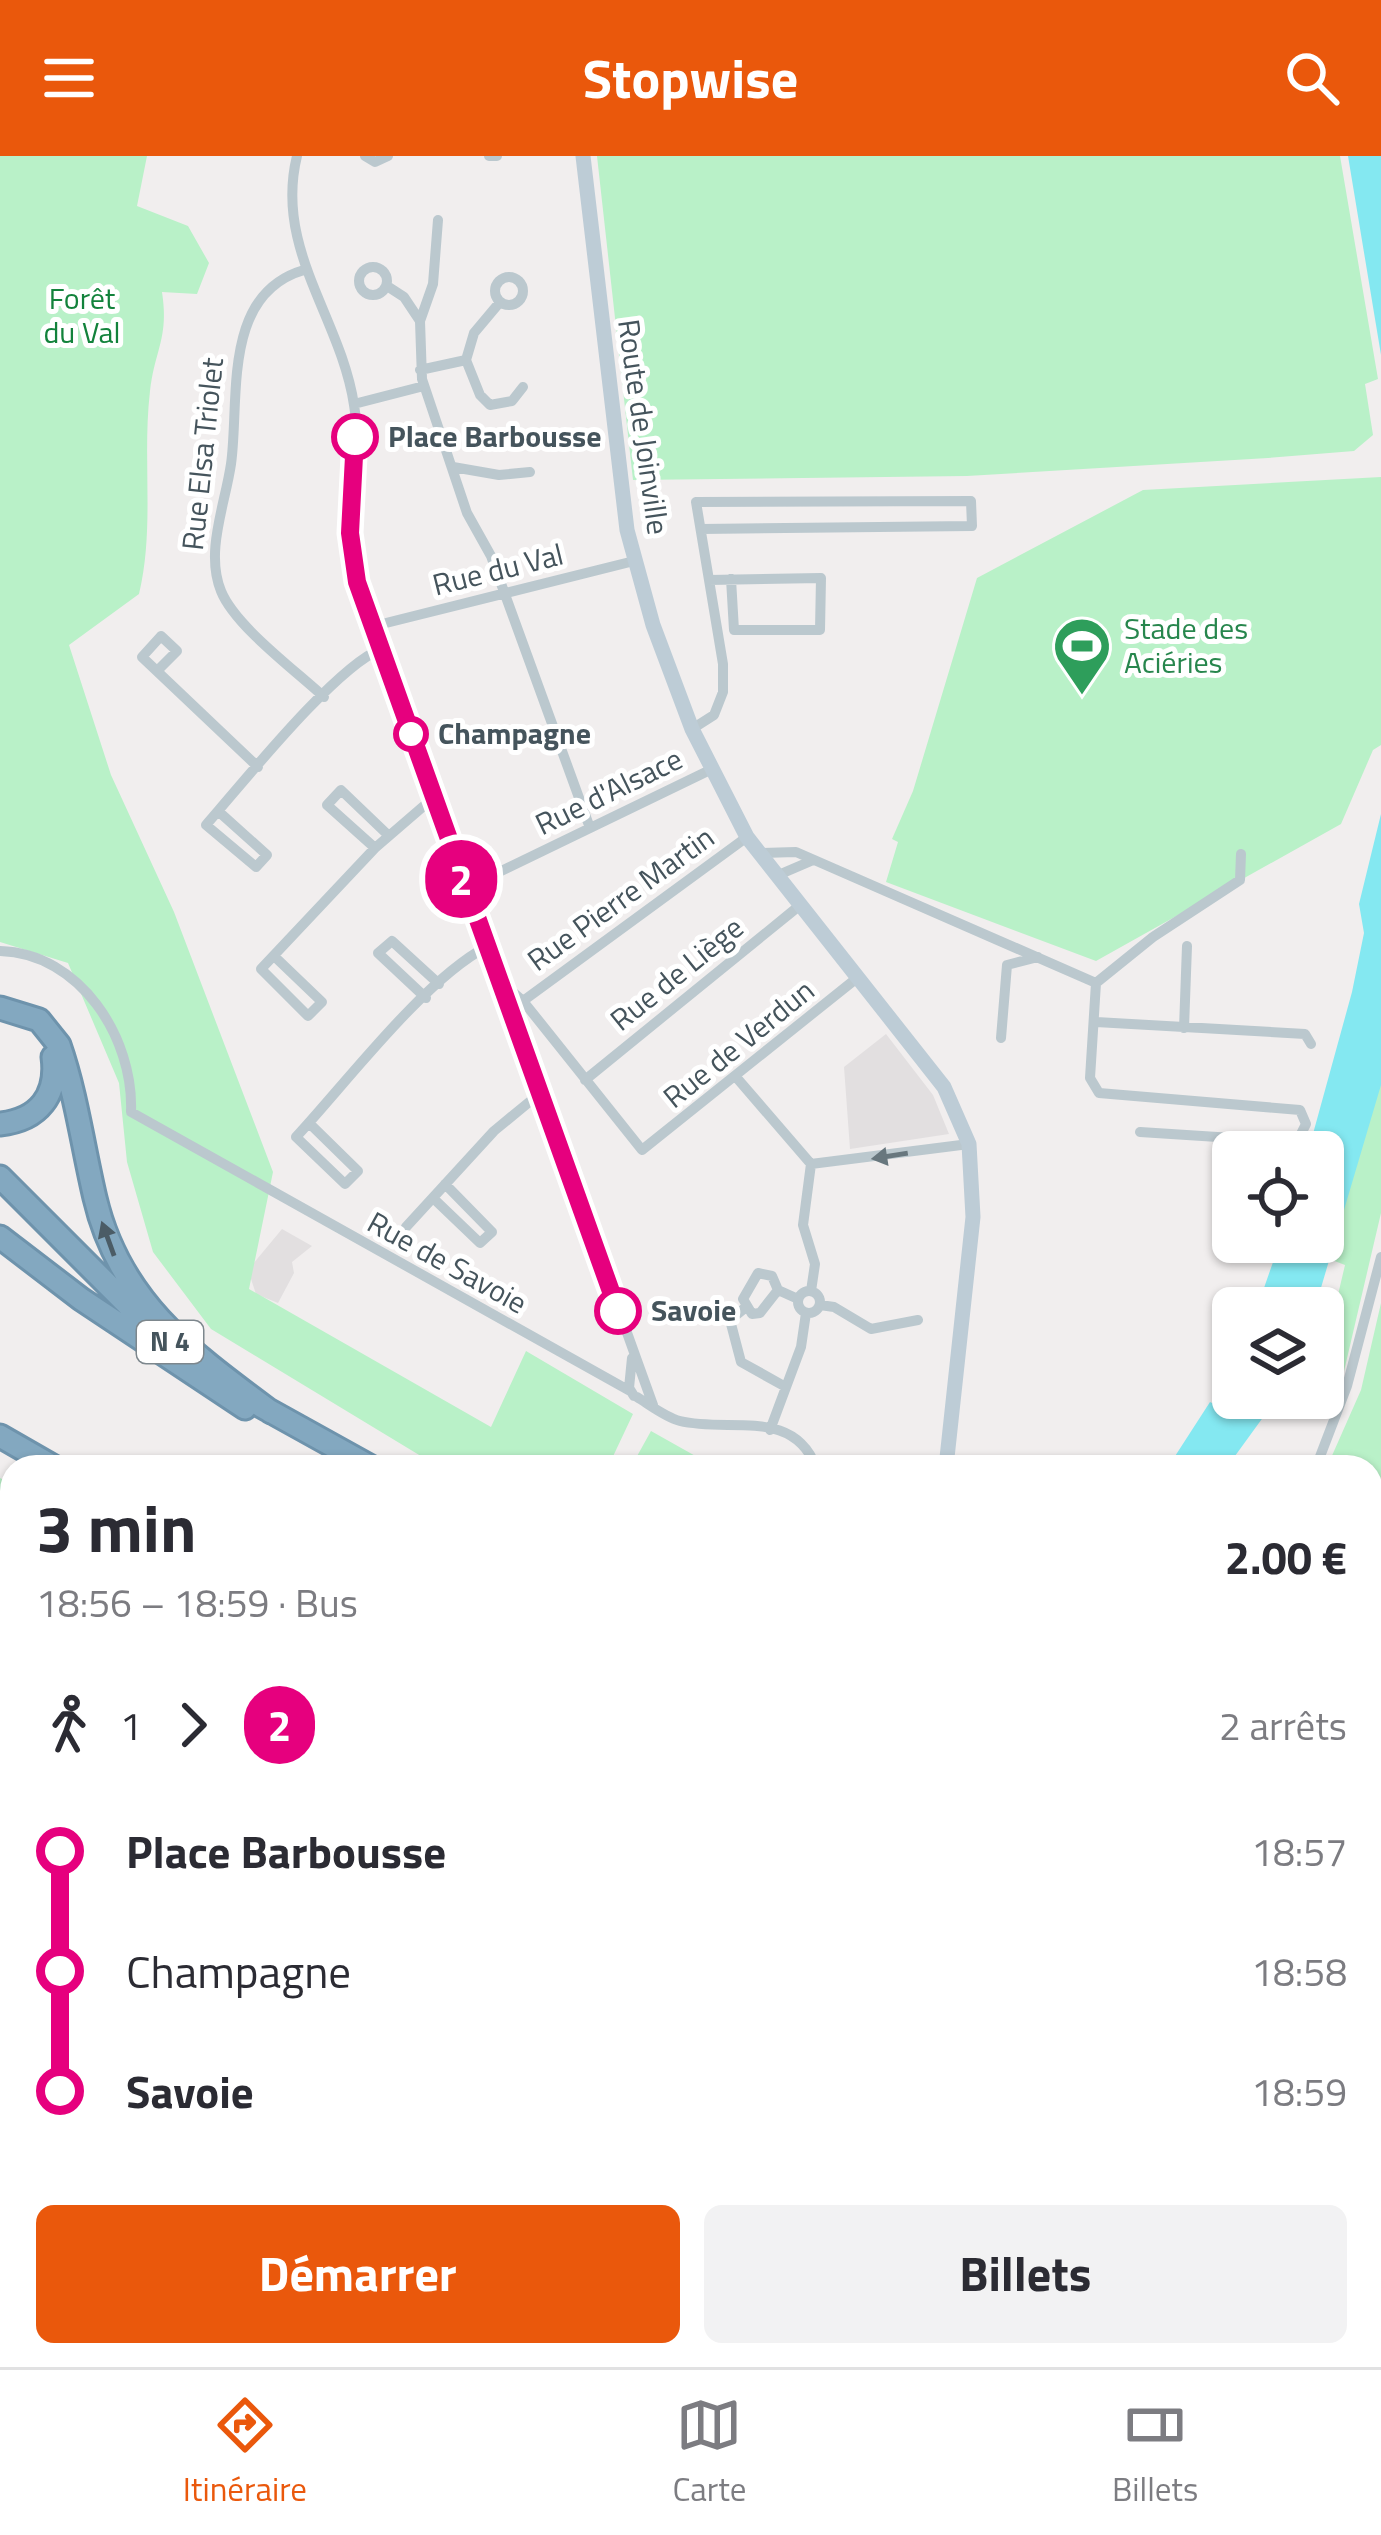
<!DOCTYPE html>
<html lang="fr">
<meta charset="utf-8">
<style>
body{margin:0;font-family:"Titillium Web",sans-serif;background:#f2f2f3;color:#2b2b33;height:100vh;display:flex;flex-direction:column;font-size:45px;white-space:nowrap}
*{box-sizing:border-box;margin:0}
p{font-size:39px;color:#7c7c81}
.icon{flex:none;width:66px;height:66px;fill:none;stroke:currentColor;stroke-width:2;stroke-linecap:round;stroke-linejoin:round}
.map{position:relative;flex:1;overflow:hidden}
.details{position:absolute;left:0px;top:1299px;width:1383px;height:912px;display:flex;flex-direction:column;background:#fff;border-radius:36px 36px 0 0;box-shadow:0 3px 9px #0004}
.details>*{flex:none}
.badge{padding:0 24px;border-radius:39px;font-size:42px;line-height:78px}
.buttons{position:absolute;left:1212px;top:975px;display:grid;gap:24px}
.buttons a{display:grid;place-items:center;width:132px;height:132px;border-radius:18px;background:#fff;box-shadow:0 3px 9px #0004;font-size:60px}
.map>.badge{position:absolute;translate:-50% -50%;box-shadow:0 0 0 6px #fff}
.legs{display:flex;align-items:center;gap:18px;height:132px;padding:0 36px;font-size:39px}
.legs p{margin-inline-start:auto}
.headline{display:flex;align-items:center;justify-content:space-between;height:204px;padding:0 36px}
h1{font-size:66px;font-weight:700;line-height:90px}
.action{display:flex;gap:24px;margin-top:auto;padding:24px 36px}
.action a{flex:1;height:138px;border-radius:18px;background:#ea580c;color:#fff;font-size:48px;font-weight:700;line-height:138px;text-align:center}
.action a+a{background:#f2f2f3;color:#2b2b33}
ul{padding:0 36px;list-style:none}
li{display:flex;align-items:center;gap:42px;height:120px;font-size:45px}
li i{display:grid;place-items:center;width:18px;height:100%;margin:0 15px;background:currentColor}
li i::after{content:'';width:30px;height:30px;margin:-15px;border:9px solid;border-radius:50%;background:#fff}
li p{margin-inline-start:auto}
li:first-child i{background:linear-gradient(#0000 50%,currentColor 0)}
li:last-child i{background:linear-gradient(currentColor 50%,#0000 0)}
header{display:flex;justify-content:space-between;align-items:center;height:156px;padding:0 36px;background:#ea580c;color:#fff;font-size:54px;font-weight:700}
.tab-bar{display:flex;justify-content:space-around;align-items:center;height:168px;border-top:3px solid #e1e1e2;background:#fff;font-size:33px;color:#7c7c81}
.tab-bar a{display:grid;justify-items:center;gap:6px}
.tab-bar .current{color:#ea580c}
.map>svg:first-child{display:block}
</style>
<header><svg class="icon" aria-label="menu" viewBox="0 0 24 24"><path d="M4 6h16M4 12h16M4 18h16"/></svg>Stopwise<svg class="icon" aria-label="search" viewBox="0 0 24 24"><circle cx="10" cy="10" r="6"/><path d="M15 15l6 6"/></svg></header>
<div class="map">
<svg width="1381" height="2211" viewBox="0 0 1381 2211">
<rect width="100%" height="100%" fill="#f1eeee"/>
<path fill="#e2dfe0" d="M886,878L933,939L949,978L850,993L844,911Z
M282,1073L312,1090L292,1106L294,1117L278,1147L256,1138L248,1114Z"/>
<path fill="#b9f1c8" d="M0,0H147L137,50L188,70L209,107L197,138L162,136C169,182 155,193 150,235C142,304 155,371 139,438L69,489L111,619L174,756L273,1016L249,1133L491,1271L526,1195L633,1258L608,1311H439L211,1173L153,1096L127,1006L119,927L68,807L0,786Z
M597,0H1340L1378,223L1365,228L1373,279L1354,295L1268,302L967,320L633,324Z
M1381,321V589L1373,594L1341,668L1096,805L886,726L898,686L892,683L913,635L977,422L1143,334Z
M1381,904V1057L1341,1228L1325,1242L1329,1177L1345,1109L1324,1101Z
M1381,1147V1338L1371,1346V1311H1327L1361,1234Z
M651,1275L715,1311H631Z
M0,1322L12,1328V2199H131L114,2211H0Z
M218,2199H346L330,2211H200Z
M387,2199H480L471,2211H397Z"/>
<path fill="#84e8f1" d="M1348,0H1381V199Z
M1381,658V929L1315,1152H1257L1280,1086H1323V996H1308L1352,836L1364,777L1359,748Z
M1233,1203V1242H1277L1227,1311H1168L1210,1246L1214,1248Z
M1381,1402V1464L1371,1491V1427Z
M131,2199H218L200,2211H114Z
M897,2199H967L960,2211H901Z"/>
<g fill="none" stroke-linecap="round" stroke-linejoin="round">
<g stroke="#6e93ac" stroke-width="27">
<path id="highway" d="M0,852L39,864L59,889C76,938 83,991 95,1042C119,1145 190,1196 271,1256
M0,968C39,964 58,939 53,901
M0,1021L144,1165
M0,1081L81,1143L245,1252
M261,1250L371,1311
M0,1280L54,1311
M1371,1941L1381,1951"/>
</g>
<path stroke="#bbc8ce" stroke-width="10" d="M297,0C274,93 341,162 354,249C364,308 343,367 357,426L653,1249
M365,0L375,6L388,0
M489,0H497
M438,64L433,128L420,165L422,223L467,357L491,400L590,672
M359 125a14 14 0 1 1 28 0a14 14 0 1 1-28 0Z
M304,114C221,138 240,245 231,308C225,349 205,396 221,435C235,470 295,514 324,541
M495 135a14 14 0 1 1 28 0a14 14 0 1 1-28 0Z
M387,130L404,141L420,165
M466,204L474,177L500,146
M420,214L466,204L480,239L490,249L512,245L523,231
M354,248L424,230
M453,311L499,319L530,316
M709,424L821,422L820,474H734L731,423
M374,470L634,405
M157,515L177,495L161,480L142,501L258,611
M692,573L714,559L723,536V508L696,346L971,345L972,370L701,373
M218,655L267,699L256,711L206,669C242,628 335,511 381,493
M388,679L341,634L327,649L375,692L433,642
M758,697L796,696L1096,827
M776,720L811,705
M464,733L710,614
M0,795C80,797 134,882 131,956L630,1235
M274,800L322,846L308,860L261,813L375,692
M499,824L523,845L642,994L857,822
M1096,827L1090,922L1099,937L1300,954L1306,968L1297,986L1140,976
M1096,827L1153,781L1240,724L1241,698
M426,842L378,797L392,785L439,828
M523,845L747,681
M1096,866L1305,878L1311,888
M1184,872L1187,790
M1001,882L1007,809L1038,801
M736,921L811,1008L803,1069L815,1108L811,1135
M585,924L799,750
M309,967L358,1015L345,1028L296,981C347,926 423,825 486,791
M811,1008L969,988
M433,1042L480,1087L492,1076L445,1028
M406,1071L494,975L539,938
M778,1134L760,1157L752,1158L743,1143L758,1117L772,1120L778,1134L798,1143
M798 1146a11 11 0 1 1 22 0a11 11 0 1 1-22 0Z
M820,1149L834,1151L871,1173L918,1164
M746,1151L730,1164L741,1206L784,1230
M632,1202L629,1232L634,1240
M637,1241C650,1249 665,1261 680,1265C729,1277 793,1251 816,1311
M770,1274L801,1191L806,1157
M1316,1311L1347,1230L1381,1101
M1371,1385L1381,1389
M1371,2004L1381,1994
M1371,2060L1381,2064"/>
<path stroke="#bdccd6" stroke-width="15" d="M583,0L627,374L653,469L692,573L747,681L944,931L969,988L973,1061L946,1311
M1371,1619L1381,1606
M1009,2211L1016,2199"/>
<path stroke="#acc2cf" stroke-width="18" d="M60,2211L79,2199"/>
<use href="#highway" stroke="#83a8c0" stroke-width="21"/>
<path stroke="#b0b4b9" stroke-width="3" d="M1371,1366L1381,1362
M1371,1559L1381,1538
M688,2211L696,2199
M716,2211L724,2199
M868,2211L873,2199
M993,2211L1000,2199"/>
</g>
<defs><path id="oneway-solid" d="M-6-.8H1V-3.2L6.5 0L1 3.2V.8H-6Z" transform="scale(3)"/></defs>
<use fill="#68777e" href="#oneway-solid" transform="translate(890 1000) rotate(171)"/>
<use fill="#4b5c66" href="#oneway-solid" transform="translate(108 1083) rotate(-110)"/>
<g fill="none" stroke-linecap="round" stroke-linejoin="round">
<g stroke="#fff" stroke-width="27">
<path id="line-1" d="M355,281L350,377L357,426L618,1155"/>
</g>
<use href="#line-1" stroke="#e6007e" stroke-width="18"/>
</g>
<defs>
<g id="stadium-pin" transform="scale(3)"><path d="M0 17L-7.5 6A9.5 9.5 0 1 1 7.5 6Z" fill="#2e9e5b" stroke="#fff"/><path d="M0-5a6.5 5 0 1 0 0 10a6.5 5 0 1 0 0-10ZM-3.5-1.8h7v3.6h-7Z" fill="#fff"/></g>
</defs>
<g fill-rule="evenodd">
<use href="#stadium-pin" x="1082" y="490"/>
</g>
<g fill="#fff" stroke="#e6007e" stroke-width="6">
<circle cx="355" cy="281" r="21"/>
<circle cx="411" cy="578" r="15"/>
<circle cx="618" cy="1155" r="21"/>
</g>
<g text-anchor="middle" stroke-width="10" stroke-linejoin="round" paint-order="stroke">
<rect fill="#fff" stroke="#7d878d" stroke-width="3" x="137" y="1165" width="66" height="42" rx="9"/>
<g font-size="27" font-weight="bold" fill="#45545c">
<text x="170" y="1195">N 4</text>
</g>
<g font-size="30" fill="#12823b" stroke="#fff">
<text x="82" y="153">Forêt<tspan x="82" dy="34">du Val</tspan></text>
</g>
<g font-size="30" fill="#45545c" stroke="#fff">
<text transform="translate(643 271) rotate(82)" y="10">Route de Joinville</text>
<text transform="translate(203 298) rotate(-84)" y="10">Rue Elsa Triolet</text>
<text transform="translate(498 414) rotate(-14)" y="10">Rue du Val</text>
<text transform="translate(609 636) rotate(-26)" y="10">Rue d'Alsace</text>
<text transform="translate(621 743) rotate(-36)" y="10">Rue Pierre Martin</text>
<text transform="translate(677 818) rotate(-39)" y="10">Rue de Liège</text>
<text transform="translate(739 888) rotate(-39)" y="10">Rue de Verdun</text>
<text transform="translate(447 1107) rotate(29)" y="10">Rue de Savoie</text>
</g>
<g font-size="30" font-weight="bold" fill="#45545c" stroke="#fff" text-anchor="start">
<text x="388" y="291">Place Barbousse</text>
<text x="438" y="588">Champagne</text>
<text x="651" y="1165">Savoie</text>
</g>
<g font-size="30" fill="#27864d" stroke="#fff" text-anchor="start">
<text x="1124" y="483">Stade des<tspan x="1124" dy="34">Aciéries</tspan></text>
</g>
</g>
</svg>
<div class="buttons">
<a><svg class="icon" aria-label="locate" viewBox="0 0 24 24"><circle cx="12" cy="12" r="6"/><path d="M12 2v4M12 18v4M2 12h4M18 12h4"/></svg></a>
<a><svg class="icon" aria-label="layers" viewBox="0 0 24 24"><path d="M12 4l9 5-9 5-9-5zM3 14l9 5 9-5"/></svg></a>
</div>
<b class="badge" style="left:461px;top:723px;background:#e6007e;color:#fff">2</b>
<section class="details">
<div class="headline"><div><h1>3 min</h1><p>18:56 – 18:59 · Bus</p></div><b>2.00 €</b></div>
<div class="legs"><svg class="icon" aria-label="walk" viewBox="0 0 24 24"><circle cx="13" cy="4" r="2"/><path d="M13 8l-2 6 4 7M11 14l-3 7M7 12l3-4h3l4 4"/></svg>1<svg class="icon" aria-label="forward" viewBox="0 0 24 24"><path d="M9 5l7 7-7 7"/></svg><b class="badge" style="background:#e6007e;color:#fff">2</b><p>2 arrêts</p></div>
<ul>
<li><i style="color:#e6007e"></i><b>Place Barbousse</b><p>18:57</p></li>
<li><i style="color:#e6007e"></i><span>Champagne</span><p>18:58</p></li>
<li><i style="color:#e6007e"></i><b>Savoie</b><p>18:59</p></li>
</ul>
<div class="action"><a>Démarrer</a><a>Billets</a></div>
</section>
</div>
<nav class="tab-bar">
<a class="current"><svg class="icon" aria-label="directions" viewBox="0 0 24 24"><path d="M12 3l9 9-9 9-9-9zM9 14v-3h6M13 9l2 2-2 2"/></svg>Itinéraire</a>
<a><svg class="icon" aria-label="map" viewBox="0 0 24 24"><path d="M3 6l6-2 6 2 6-2v14l-6 2-6-2-6 2zM9 4v14M15 6v14"/></svg>Carte</a>
<a><svg class="icon" aria-label="tickets" viewBox="0 0 24 24"><path d="M3 7h18v10H3zM15 7v10"/></svg>Billets</a>
</nav>
